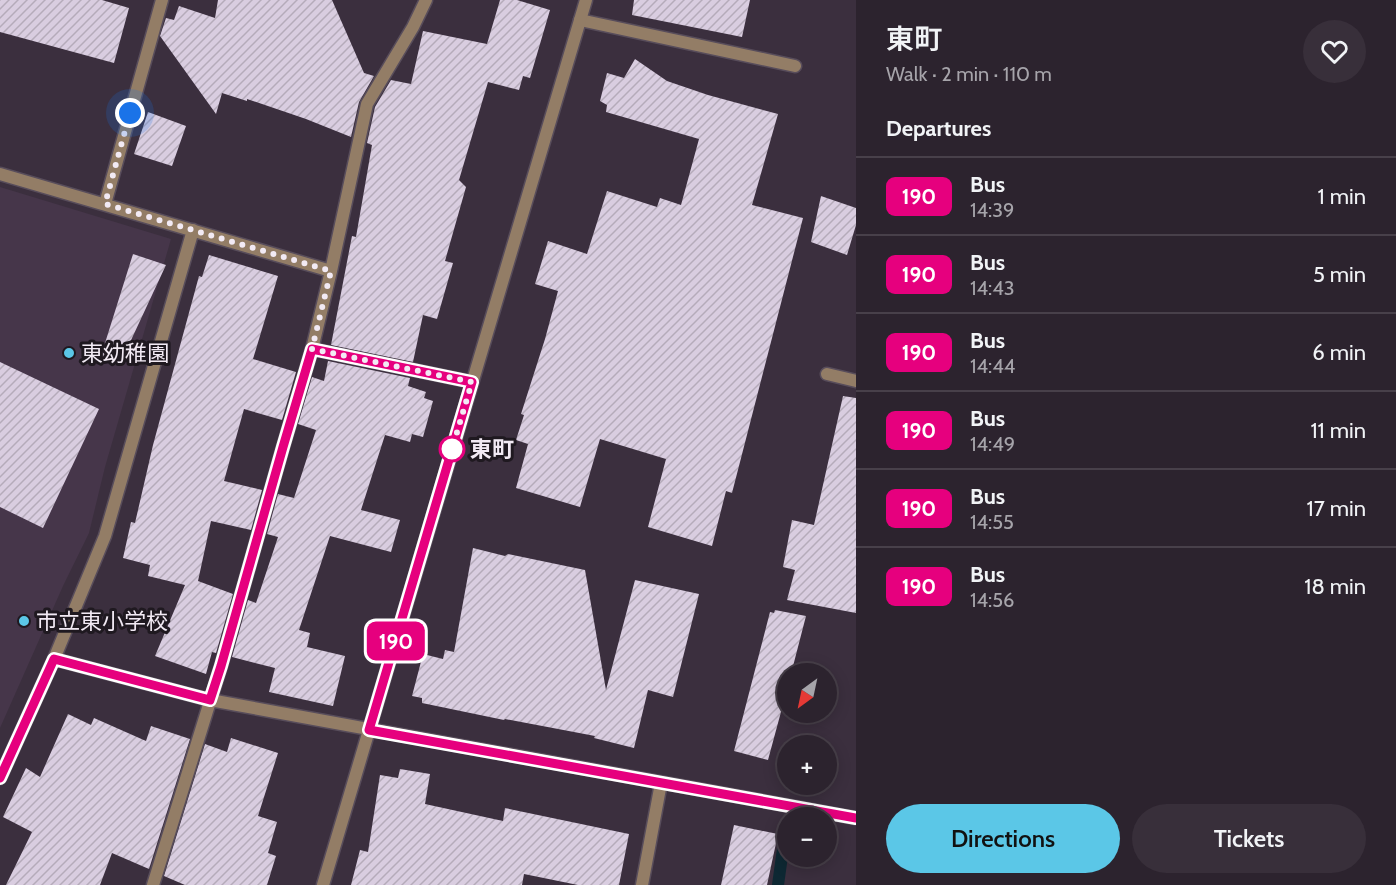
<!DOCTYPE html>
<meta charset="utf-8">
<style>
body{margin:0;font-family:Cabin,"Noto Sans JP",sans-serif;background:#382f3a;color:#f1f3f6;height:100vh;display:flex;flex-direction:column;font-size:22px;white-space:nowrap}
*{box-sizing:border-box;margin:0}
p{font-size:20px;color:#a6a4aa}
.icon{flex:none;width:33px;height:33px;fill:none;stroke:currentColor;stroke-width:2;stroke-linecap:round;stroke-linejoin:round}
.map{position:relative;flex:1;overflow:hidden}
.sheet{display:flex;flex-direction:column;background:#2c232e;width:540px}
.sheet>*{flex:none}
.badge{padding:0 12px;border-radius:9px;font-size:21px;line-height:39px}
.needle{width:39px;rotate:213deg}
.fabs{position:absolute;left:777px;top:663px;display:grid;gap:12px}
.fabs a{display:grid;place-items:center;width:60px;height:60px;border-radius:50%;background:#2c232e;box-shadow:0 3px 15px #0003,0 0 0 2px #48404a;font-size:30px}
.you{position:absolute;width:30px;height:30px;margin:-15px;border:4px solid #fff;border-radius:50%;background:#1a73e8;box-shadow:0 0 0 9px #1a73e833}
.map>.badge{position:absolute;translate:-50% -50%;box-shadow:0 0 0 3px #fff}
h2{padding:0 30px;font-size:22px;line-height:54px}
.round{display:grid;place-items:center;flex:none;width:63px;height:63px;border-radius:32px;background:#382f3a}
.head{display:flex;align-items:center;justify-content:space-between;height:102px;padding:0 30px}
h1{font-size:28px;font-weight:600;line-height:45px}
.cta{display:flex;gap:12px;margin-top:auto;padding:12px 30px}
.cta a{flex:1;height:69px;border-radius:36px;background:#5bc7e7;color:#111;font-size:24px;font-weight:600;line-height:69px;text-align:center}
.cta a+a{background:#382f3a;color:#f1f3f6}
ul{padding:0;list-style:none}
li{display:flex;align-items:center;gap:18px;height:78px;padding:0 30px;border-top:2px solid #48404a}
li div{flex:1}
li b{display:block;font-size:22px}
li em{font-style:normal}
li .badge{min-width:66px;font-weight:700;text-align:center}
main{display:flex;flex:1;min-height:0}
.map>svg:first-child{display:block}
</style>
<main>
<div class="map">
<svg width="856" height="885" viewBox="0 0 856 885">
<defs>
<pattern id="building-hatch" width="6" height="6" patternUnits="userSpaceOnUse" patternTransform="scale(1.5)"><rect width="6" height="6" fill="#d9cde0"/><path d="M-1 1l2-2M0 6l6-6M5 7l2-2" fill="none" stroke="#b5abba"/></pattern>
</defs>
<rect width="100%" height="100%" fill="#3b2f3e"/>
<path fill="#46364a" d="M0,187L171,239L105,467L89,533L63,586L0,728Z"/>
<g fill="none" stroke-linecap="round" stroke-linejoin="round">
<path stroke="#0e2833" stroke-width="12" d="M778,885L785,834"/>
</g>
<path fill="url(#building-hatch)" d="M0,0H102L129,8L114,63L0,32Z
M218,0H332L364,73L374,76L359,102L351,137L306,119L247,99V101L222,93L216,114L160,36L166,18L174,20L179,6L215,18Z
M500,0H517L550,10L530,78L523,76L519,90L488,82L459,180L466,187L445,261L453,263L437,319L423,315L413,362L331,345L352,236L356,237L372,145L367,143L375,107L391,80L411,84L423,31L487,44Z
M634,0H750L742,37L632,15Z
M635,59L667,81L708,95L778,114L752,205L803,218L732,493L726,491L712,546L648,527L666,459L600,439L580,507L516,488L528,444L516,440L524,415L521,414L545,339L558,291L535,284L548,241L587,254L607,191L657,207L660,198L681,205L699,139L606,112L607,105L600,101L607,73L624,78Z
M148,112L186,126L172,166L134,154Z
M821,196L856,208V225L847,255L811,242Z
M133,254L166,265L119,366L100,359Z
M209,255L278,276L253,359L296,372L282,420L244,409L224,481L262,490L251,530L211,521L198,581L233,594L216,653L212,652L206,674L155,656L185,585L148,576L150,565L123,558L131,522L135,523L153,445L199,276L202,277Z
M328,361L410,378L408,386L426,392L424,398L433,401L423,437L412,434L410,442L385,435L361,510L400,520L391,552L330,536L299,630L310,633L307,647L345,656L333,706L269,692L275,668L232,657L248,600L256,603L278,537L267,534L278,494L294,498L316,430L298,424L312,377L324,381Z
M0,362L99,409L43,528L0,507Z
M843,396L856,398V613L787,600L795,570L783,567L792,520L814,525Z
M473,548L505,556L508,554L585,570L606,690L635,580L699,594L673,697L648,690L634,748L594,738L595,736L505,719L504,720L422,703V698L412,696L423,654L443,659L445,650L454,652Z
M775,610L806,616L791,674H788V686L768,760L734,751L770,612L774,613Z
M68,714L91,725L94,718L146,741L151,726L190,739L149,869L112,853L100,885H6L32,832L3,817L26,768L40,777Z
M231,738L278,753L258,816L277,822L268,853L276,856L267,885H185L164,876L205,744L227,752Z
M400,769L430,774L425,804L503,821L505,808L629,834L619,885H578L524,874L522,885H351L360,850L368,852L380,775L398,778Z
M734,825L778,834L767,885H721Z"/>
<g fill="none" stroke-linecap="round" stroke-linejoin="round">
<g stroke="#584d5b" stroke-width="15">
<path id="service" d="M580,20L795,66
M312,349L472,382
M827,374L856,381
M642,885L661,783"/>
</g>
<g stroke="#584d5b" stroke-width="15">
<path id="minor" d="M0,174L331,271L312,349L283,447L221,666L153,885
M105,204L162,0
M331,271L367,104L413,27L426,0
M54,659L210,700L856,818
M0,778L54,659L105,536L193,230
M323,885L586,0"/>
</g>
<use href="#service" stroke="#937d66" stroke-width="12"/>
<use href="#minor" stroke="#937d66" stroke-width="12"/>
</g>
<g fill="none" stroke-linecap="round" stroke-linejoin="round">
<g stroke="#fff" stroke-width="14">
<path id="line" d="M0,778L54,659L210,700L221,666L283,447L312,349L472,382L369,730L856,818"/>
</g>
<use href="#line" stroke="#e6007e" stroke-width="9"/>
<path stroke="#f2eaf4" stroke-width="6" stroke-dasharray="0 10.8" d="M130,113L105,204L331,271L312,349L472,382L452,449"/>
</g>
<g fill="#5bc7e7" stroke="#1f1920" stroke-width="2">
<circle cx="69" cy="353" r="6"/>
<circle cx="24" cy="621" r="6"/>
</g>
<circle fill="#fff" stroke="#e6007e" stroke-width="3" cx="452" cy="449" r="12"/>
<g text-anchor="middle" stroke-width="6" stroke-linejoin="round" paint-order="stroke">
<g font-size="22" fill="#f2eaf4" stroke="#1f1920" text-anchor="start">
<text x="81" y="361">東幼稚園</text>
<text x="36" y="629">市立東小学校</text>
</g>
<g font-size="22" font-weight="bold" fill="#f2eaf4" stroke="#1f1920" text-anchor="start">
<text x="470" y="457">東町</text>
</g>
</g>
</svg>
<div class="fabs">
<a><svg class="needle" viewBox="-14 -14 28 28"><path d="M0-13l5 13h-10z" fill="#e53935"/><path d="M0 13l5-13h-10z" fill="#a6a4aa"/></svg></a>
<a>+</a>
<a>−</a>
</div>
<div class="you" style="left:130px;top:113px"></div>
<b class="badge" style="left:396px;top:641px;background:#e6007e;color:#fff">190</b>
</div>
<section class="sheet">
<div class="head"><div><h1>東町</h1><p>Walk · 2 min · 110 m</p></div><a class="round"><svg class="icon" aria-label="heart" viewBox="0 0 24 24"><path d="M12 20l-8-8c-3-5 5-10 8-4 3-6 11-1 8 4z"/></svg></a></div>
<h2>Departures</h2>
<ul>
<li><span class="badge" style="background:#e6007e;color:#fff">190</span><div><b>Bus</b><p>14:39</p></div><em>1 min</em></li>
<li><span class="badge" style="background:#e6007e;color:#fff">190</span><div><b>Bus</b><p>14:43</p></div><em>5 min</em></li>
<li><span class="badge" style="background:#e6007e;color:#fff">190</span><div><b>Bus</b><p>14:44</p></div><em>6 min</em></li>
<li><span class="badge" style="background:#e6007e;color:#fff">190</span><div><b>Bus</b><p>14:49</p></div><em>11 min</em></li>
<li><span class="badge" style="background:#e6007e;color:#fff">190</span><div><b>Bus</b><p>14:55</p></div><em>17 min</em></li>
<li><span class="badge" style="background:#e6007e;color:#fff">190</span><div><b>Bus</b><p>14:56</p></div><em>18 min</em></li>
</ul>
<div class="cta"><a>Directions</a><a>Tickets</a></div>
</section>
</main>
